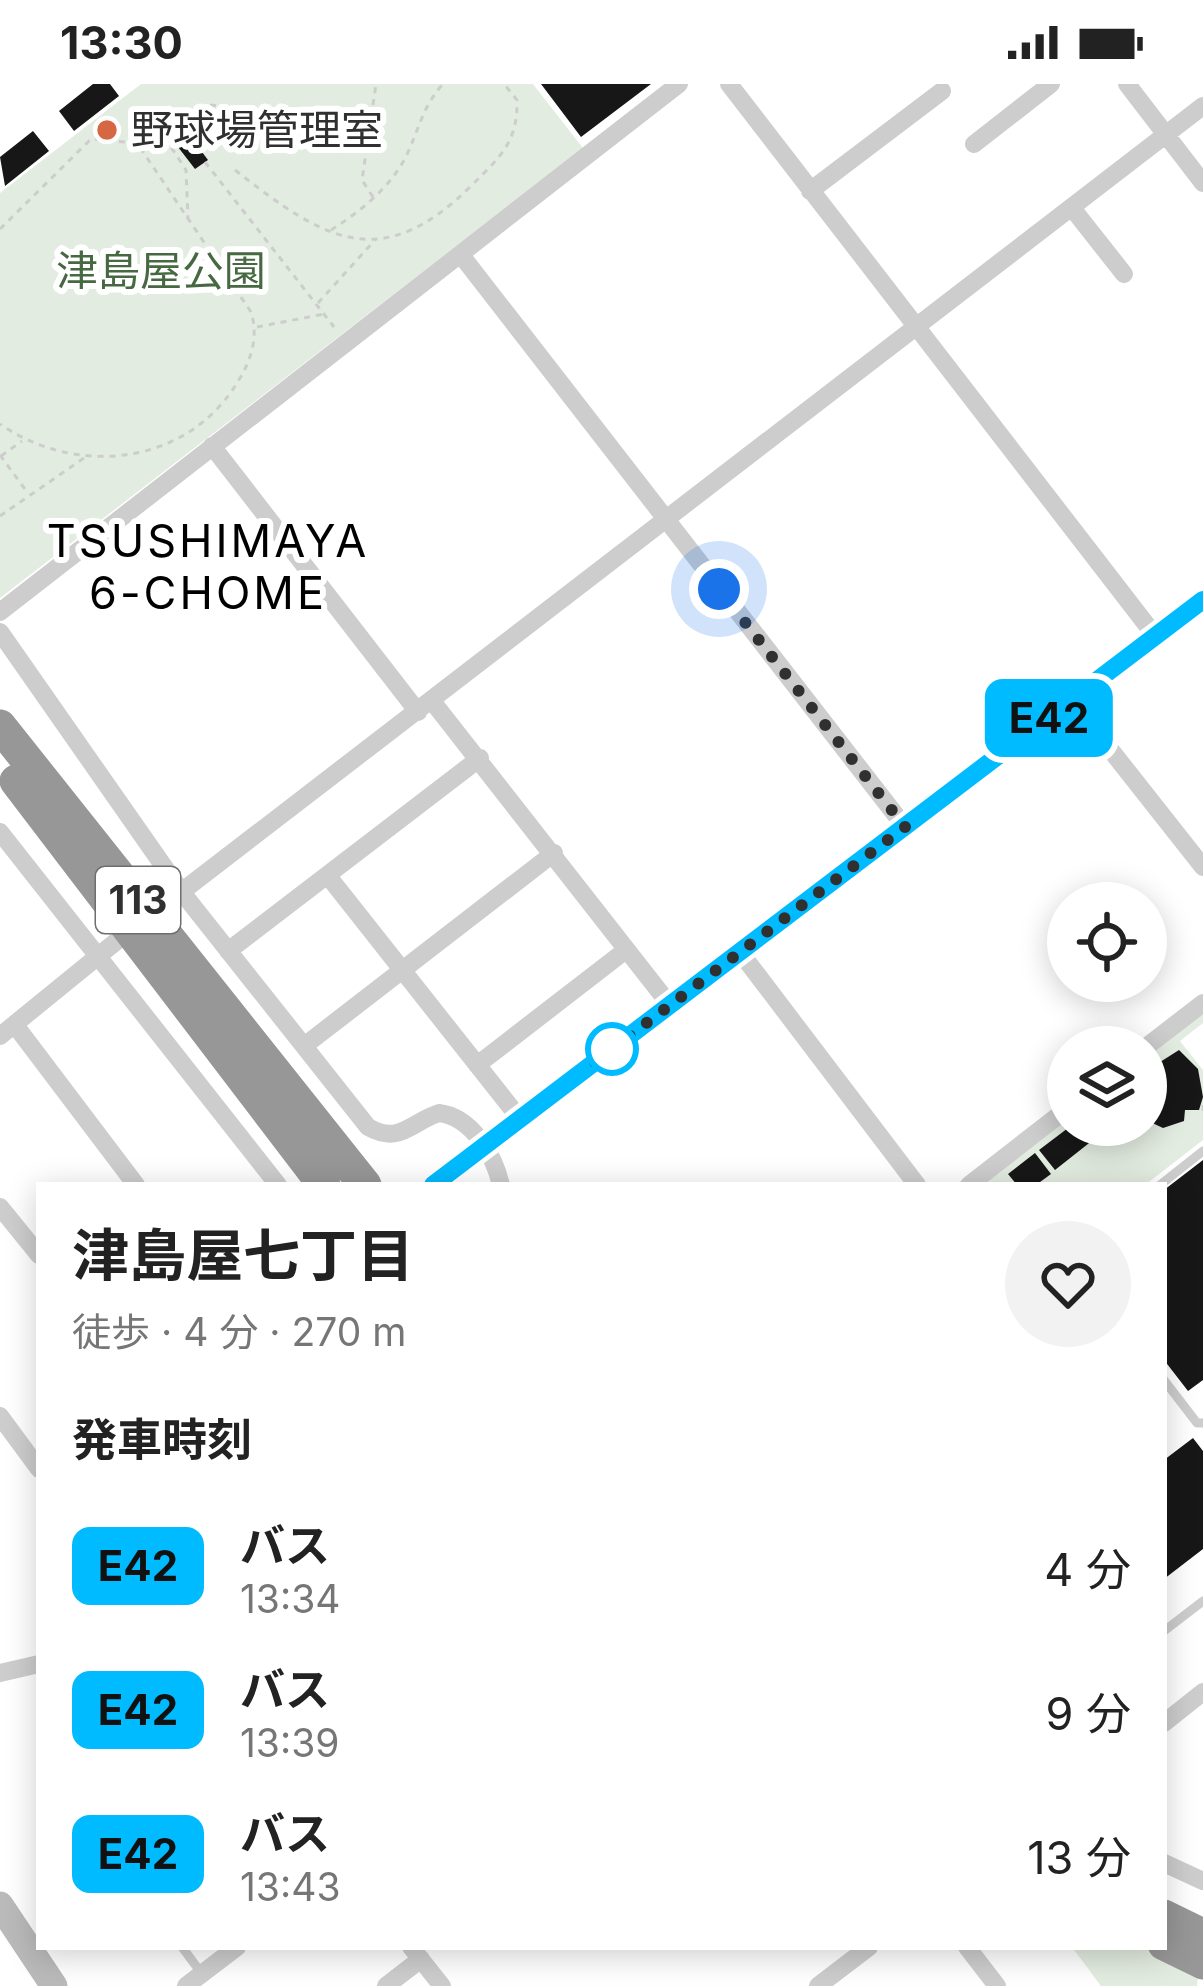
<!DOCTYPE html>
<html lang="ja">
<meta charset="utf-8">
<style>
body{margin:0;font-family:Inter,"Noto Sans JP",sans-serif;background:#f2f2f2;color:#222;height:100vh;display:flex;flex-direction:column;font-size:45px;white-space:nowrap}
*{box-sizing:border-box;margin:0}
p{font-size:39px;color:#767676}
.icon{flex:none;width:66px;height:66px;fill:none;stroke:currentColor;stroke-width:2;stroke-linecap:round;stroke-linejoin:round}
.map{position:relative;flex:1;overflow:hidden}
.side{position:absolute;left:36px;top:1098px;width:1131px;height:768px;display:flex;flex-direction:column;background:#fff;border-radius:0px;box-shadow:0 6px 30px #0003}
.side>*{flex:none}
.badge{padding:0 24px;border-radius:18px;font-size:42px;line-height:78px}
.tools{position:absolute;left:1047px;top:798px;display:grid;gap:24px}
.tools a{display:grid;place-items:center;width:120px;height:120px;border-radius:50%;background:#fff;box-shadow:0 6px 30px #0003;font-size:60px}
.you{position:absolute;width:60px;height:60px;margin:-30px;border:9px solid #fff;border-radius:50%;background:#1a73e8;box-shadow:0 0 0 18px #1a73e833}
.map>.badge{position:absolute;translate:-50% -50%;box-shadow:0 0 0 6px #fff}
h2{padding:0 36px;font-size:45px;line-height:108px}
.round{display:grid;place-items:center;flex:none;width:126px;height:126px;border-radius:63px;background:#f2f2f2}
.overview{display:flex;align-items:center;justify-content:space-between;height:204px;padding:0 36px}
h1{font-size:57px;font-weight:700;line-height:90px}
ul{padding:0;list-style:none}
li{display:flex;align-items:center;gap:36px;height:144px;padding:0 36px}
li div{flex:1}
li b{display:block;font-size:45px}
li em{font-style:normal}
li .badge{min-width:132px;font-weight:700;text-align:center}
.status{display:flex;justify-content:space-between;align-items:center;height:84px;padding:0 60px;background:#fff;direction:ltr}
.status svg{height:33px;fill:currentColor}
.map>svg:first-child{display:block}
</style>
<div class="status"><b>13:30</b><svg viewBox="0 0 49 12"><path d="M0 12V9h3v3zM5 12V6h3v6zM10 12V3h3v9zM15 12V0h3v12zM26 1h20v11H26zM47 4h2v5h-2z"/></svg></div>
<div class="map">
<svg width="1203" height="1902" viewBox="0 0 1203 1902">
<rect width="100%" height="100%" fill="#fff"/>
<path fill="#e3ece0" d="M141,0H533L583,64L0,514V109Z
M1203,927V939L1180,957L1203,986V1056L1145,1101H977L1068,1031V1041H1146V971Z
M1072,1863H1144L1198,1890L1197,1902H1101Z"/>
<path fill="#171717" d="M93,0H110L119,12L74,47L59,27Z
M541,0H651L581,53Z
M33,47L49,67L5,102L0,73Z
M190,52L208,76L195,85L178,63Z
M1179,966L1198,985L1203,1013L1199,1026H1185L1184,1037L1163,1044L1146,1036V987Z
M1072,1041H1089L1098,1052L1055,1086L1039,1066Z
M1035,1069L1051,1090L1036,1101H1017L1008,1090Z
M1203,1076V1296L1188,1307L1164,1276V1106Z
M1193,1354L1203,1367V1465L1164,1495V1376Z"/>
<g fill="none" stroke-linecap="round" stroke-linejoin="round">
<path stroke="#cdcdcd" stroke-width="3" stroke-dasharray="6 6" stroke-linecap="butt" d="M210,21L255,27
M178,42L187,55
M139,59L167,57L186,86L188,134
M205,78L334,243
M235,86C323,155 380,192 471,102C499,74 518,59 517,16L504,0
M373,113L362,96L376,0
M0,145L91,55L137,59L251,228C259,253 251,277 237,299C186,382 76,393 0,340
M331,146C361,127 394,101 409,66C420,41 424,21 443,0
M318,219L375,156
M257,243L324,230
M0,371L27,408
M1,372L22,357
M0,432L84,374
M1203,1021V1032"/>
<path stroke="#cdcdcd" stroke-width="9" d="M1160,1101L1203,1067
M1164,1296L1197,1339H1203
M1164,1547L1203,1517
M182,1863L202,1890"/>
<path stroke="#cdcdcd" stroke-width="18" d="M729,0L1156,553
M1127,0L1203,99
M974,60L1051,0
M810,107L942,7
M1072,124L1124,190
M461,171L905,743
M212,362L418,628
M0,528L679,0
M0,548L181,807L368,1043C400,1061 411,1038 439,1029C472,1033 494,1071 501,1101
M432,617L670,921
M1072,617L1203,783
M0,748L278,1101
M328,792L520,1035
M150,832L1203,22
M228,867L480,674
M740,868L917,1101
M15,941L136,1101
M0,952L129,847
M304,962L554,769
M1146,963L1203,919
M477,981L626,866
M433,1101L1203,516
M969,1101L1068,1024
M0,1123L39,1171
M0,1332L39,1385
M0,1589L39,1580
M1164,1639L1203,1608
M1164,1779L1203,1797
M411,1863L442,1902
M967,1863L997,1902
M186,1902L237,1863
M386,1902L421,1875
M818,1902L869,1863"/>
<path stroke="#bababa" stroke-width="27" d="M0,1821L54,1902"/>
<path stroke="#979797" stroke-width="33" d="M0,642L365,1101
M16,697L324,1101
M1164,1832L1203,1851
M1164,1860L1203,1879"/>
</g>
<g fill="none" stroke-linecap="round" stroke-linejoin="round">
<g stroke="#fff" stroke-width="27">
<path id="line" d="M433,1101L1203,516"/>
</g>
<use href="#line" stroke="#0bf" stroke-width="18"/>
<path stroke="#303030" stroke-width="12" stroke-dasharray="0 21.6" d="M612,965L595,978L905,743L719,505"/>
</g>
<circle fill="#d76743" stroke="#fff" stroke-width="4.5" cx="107" cy="46" r="12"/>
<circle fill="#fff" stroke="#0bf" stroke-width="6" cx="612" cy="965" r="24"/>
<g text-anchor="middle" stroke-width="12" stroke-linejoin="round" paint-order="stroke">
<rect fill="#fff" stroke="#6e6e6e" stroke-width="3" x="96" y="783" width="84" height="66" rx="9"/>
<g font-size="39" font-weight="bold" fill="#303030">
<text x="138" y="830">113</text>
</g>
<g font-size="42" fill="#303030" stroke="#fff" text-anchor="start">
<text x="131" y="61">野球場管理室</text>
</g>
<g font-size="42" fill="#476941" stroke="#fff">
<text x="161" y="202">津島屋公園</text>
</g>
<g font-size="45" letter-spacing="3" fill="#000" stroke="#fff">
<text x="208" y="473">TSUSHIMAYA<tspan x="208" dy="52">6-CHOME</tspan></text>
</g>
</g>
</svg>
<div class="tools">
<a><svg class="icon" aria-label="locate" viewBox="0 0 24 24"><circle cx="12" cy="12" r="6"/><path d="M12 2v4M12 18v4M2 12h4M18 12h4"/></svg></a>
<a><svg class="icon" aria-label="layers" viewBox="0 0 24 24"><path d="M12 4l9 5-9 5-9-5zM3 14l9 5 9-5"/></svg></a>
</div>
<div class="you" style="left:719px;top:505px"></div>
<b class="badge" style="left:1049px;top:634px;background:#0bf;color:#111">E42</b>
<section class="side">
<div class="overview"><div><h1>津島屋七丁目</h1><p>徒歩 · 4 分 · 270 m</p></div><a class="round"><svg class="icon" aria-label="heart" viewBox="0 0 24 24"><path d="M12 20l-8-8c-3-5 5-10 8-4 3-6 11-1 8 4z"/></svg></a></div>
<h2>発車時刻</h2>
<ul>
<li><span class="badge" style="background:#0bf;color:#111">E42</span><div><b>バス</b><p>13:34</p></div><em>4 分</em></li>
<li><span class="badge" style="background:#0bf;color:#111">E42</span><div><b>バス</b><p>13:39</p></div><em>9 分</em></li>
<li><span class="badge" style="background:#0bf;color:#111">E42</span><div><b>バス</b><p>13:43</p></div><em>13 分</em></li>
</ul>
</section>
</div>
